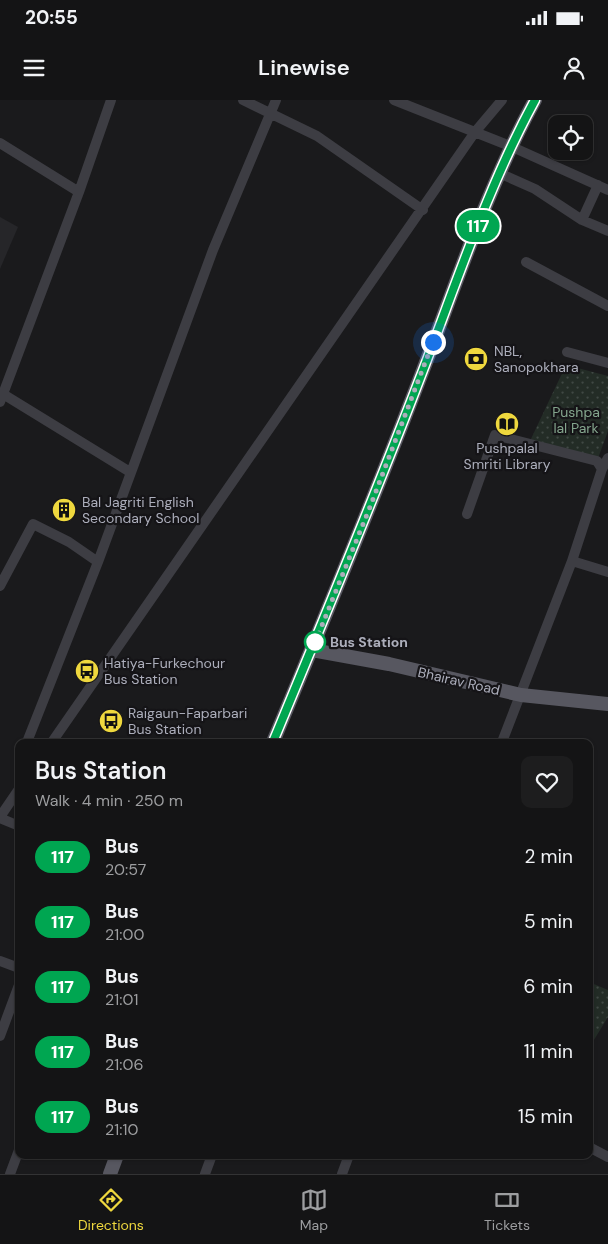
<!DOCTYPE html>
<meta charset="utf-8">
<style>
body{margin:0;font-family:"DM Sans",sans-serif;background:#1d1d1e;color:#f1f3f6;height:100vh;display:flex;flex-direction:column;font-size:19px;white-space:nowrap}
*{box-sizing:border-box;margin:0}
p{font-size:16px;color:#9d9ea0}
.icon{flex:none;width:28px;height:28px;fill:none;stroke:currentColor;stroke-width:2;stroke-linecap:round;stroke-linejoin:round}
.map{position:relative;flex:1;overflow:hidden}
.drawer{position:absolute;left:15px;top:639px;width:578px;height:420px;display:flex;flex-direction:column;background:#141415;border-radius:10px;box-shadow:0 1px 4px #0004,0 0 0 1px #333334}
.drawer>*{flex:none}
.badge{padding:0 10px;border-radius:16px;font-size:18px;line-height:32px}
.fabs{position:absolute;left:548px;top:15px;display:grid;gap:10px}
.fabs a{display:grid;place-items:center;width:45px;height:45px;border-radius:10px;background:#141415;box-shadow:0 1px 4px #0004,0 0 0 1px #333334;font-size:25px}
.you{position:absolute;width:25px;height:25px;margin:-12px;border:4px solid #fff;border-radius:50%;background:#1a73e8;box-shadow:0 0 0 8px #1a73e833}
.map>.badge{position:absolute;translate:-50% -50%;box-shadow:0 0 0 2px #fff}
.round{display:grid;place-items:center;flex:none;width:52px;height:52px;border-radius:10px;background:#1d1d1e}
.overview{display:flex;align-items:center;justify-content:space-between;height:85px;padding:0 20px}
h1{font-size:24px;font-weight:600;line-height:38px}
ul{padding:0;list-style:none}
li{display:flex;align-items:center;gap:15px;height:65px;padding:0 20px}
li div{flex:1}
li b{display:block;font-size:19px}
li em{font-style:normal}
li .badge{min-width:55px;font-weight:700;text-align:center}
.status{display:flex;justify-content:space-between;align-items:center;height:35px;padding:0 25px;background:#141415;direction:ltr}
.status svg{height:14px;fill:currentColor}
header{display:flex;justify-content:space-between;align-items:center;height:65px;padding:0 20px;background:#141415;font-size:22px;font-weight:600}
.menu{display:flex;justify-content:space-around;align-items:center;height:70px;border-top:1px solid #333334;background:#141415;font-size:14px;color:#9d9ea0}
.menu a{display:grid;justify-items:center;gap:2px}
.menu .active{color:#efd83e}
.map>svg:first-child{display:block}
</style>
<div class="status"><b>20:55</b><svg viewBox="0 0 49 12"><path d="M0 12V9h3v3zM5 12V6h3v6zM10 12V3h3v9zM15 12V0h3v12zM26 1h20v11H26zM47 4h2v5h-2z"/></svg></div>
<header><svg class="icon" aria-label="menu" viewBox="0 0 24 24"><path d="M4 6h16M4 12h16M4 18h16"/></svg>Linewise<svg class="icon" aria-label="person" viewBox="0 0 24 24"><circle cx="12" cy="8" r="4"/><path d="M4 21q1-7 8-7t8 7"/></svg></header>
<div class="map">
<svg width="608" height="1074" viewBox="0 0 608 1074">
<defs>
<pattern id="park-dots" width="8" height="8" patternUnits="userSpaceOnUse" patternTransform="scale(1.25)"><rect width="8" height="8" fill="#232c26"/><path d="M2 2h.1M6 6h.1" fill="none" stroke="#404844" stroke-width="1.8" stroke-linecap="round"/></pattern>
</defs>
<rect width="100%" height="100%" fill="#1a1a1c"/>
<path fill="#262629" d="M0,117L18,127L0,169Z"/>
<path fill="url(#park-dots)" d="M566,265L608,276V331L597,361L530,341Z
M589,882L608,890V917L589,948Z"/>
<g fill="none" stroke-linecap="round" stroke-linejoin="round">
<path stroke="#3d3d43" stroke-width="10" d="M243,0L317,36L423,110
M394,0L510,46L608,90
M0,43L79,92
M499,73L535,89L582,120L608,131
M582,120L598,85
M526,162L608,206
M567,252L608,263
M3,294L130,372
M0,302L79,92L111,0
M467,414L495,335L597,361L602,369
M572,461L608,472
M0,486L33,424L69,442L98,462
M27,642L98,462L213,150L276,0
M52,642L475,32L502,0
M502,642L572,461L602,369L608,358
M0,717L19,689
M0,718L19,726
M0,861L19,868
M0,936L19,885
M589,1047L608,1057
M10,1074L19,1050
M205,1074L212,1055
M342,1074L349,1055"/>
<path stroke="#575760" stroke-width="14" d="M312,550L389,564L521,595L608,604
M273,642C323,522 373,401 420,278C456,185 487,88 535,0
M110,1074L117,1055"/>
</g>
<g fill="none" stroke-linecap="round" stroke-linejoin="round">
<g stroke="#fff" stroke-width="11">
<path id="line" d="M273,642C323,521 373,401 420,278C456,185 487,88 535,0"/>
</g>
<use href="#line" stroke="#00a651" stroke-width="8"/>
<path stroke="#acaebb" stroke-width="5" stroke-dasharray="0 9" d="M315,542L312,550L370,407L433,242"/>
</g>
<defs>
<g id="bank-disc" transform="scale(1.25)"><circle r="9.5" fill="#efd83e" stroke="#151417"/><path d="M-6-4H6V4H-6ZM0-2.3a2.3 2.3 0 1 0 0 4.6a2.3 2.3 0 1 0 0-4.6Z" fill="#111"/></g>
<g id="library-disc" transform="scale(1.25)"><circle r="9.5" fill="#efd83e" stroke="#151417"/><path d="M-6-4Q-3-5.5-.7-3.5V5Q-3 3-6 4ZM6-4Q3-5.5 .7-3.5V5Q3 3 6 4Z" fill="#111"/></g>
<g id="building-disc" transform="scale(1.25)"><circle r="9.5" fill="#efd83e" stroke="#151417"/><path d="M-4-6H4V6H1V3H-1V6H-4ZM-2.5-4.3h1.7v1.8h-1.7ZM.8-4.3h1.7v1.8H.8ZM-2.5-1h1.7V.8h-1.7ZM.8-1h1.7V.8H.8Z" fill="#111"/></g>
<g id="bus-disc" transform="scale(1.25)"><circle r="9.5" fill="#efd83e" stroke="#151417"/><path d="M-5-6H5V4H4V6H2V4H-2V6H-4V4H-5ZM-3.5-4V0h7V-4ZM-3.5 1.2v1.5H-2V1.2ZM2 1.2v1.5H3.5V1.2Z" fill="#111"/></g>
</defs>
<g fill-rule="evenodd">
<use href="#bank-disc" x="476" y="259"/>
<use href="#library-disc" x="507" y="324"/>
<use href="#building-disc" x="64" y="410"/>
<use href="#bus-disc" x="87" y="571"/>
<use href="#bus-disc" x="111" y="621"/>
</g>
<circle fill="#fff" stroke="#00a651" stroke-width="2.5" cx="315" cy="542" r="10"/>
<g text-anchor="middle" stroke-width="4.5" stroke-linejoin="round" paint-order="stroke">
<g font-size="14" fill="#acaebb" stroke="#151417" text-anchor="start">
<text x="494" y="256">NBL,<tspan x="494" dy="16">Sanopokhara</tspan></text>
<text x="507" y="353" text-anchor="middle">Pushpalal<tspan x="507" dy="16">Smriti Library</tspan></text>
<text x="82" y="407">Bal Jagriti English<tspan x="82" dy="16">Secondary School</tspan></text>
<text x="104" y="568">Hatiya-Furkechour<tspan x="104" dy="16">Bus Station</tspan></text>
<text x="128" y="618">Raigaun-Faparbari<tspan x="128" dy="16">Bus Station</tspan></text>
</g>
<g font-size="14" fill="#84a58d" stroke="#151417">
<text x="576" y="317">Pushpa<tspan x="576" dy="16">lal Park</tspan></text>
</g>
<g font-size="14" font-weight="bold" fill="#acaebb" stroke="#151417" text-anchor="start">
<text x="330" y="547">Bus Station</text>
</g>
<g font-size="14" fill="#acaebb" stroke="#151417">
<text transform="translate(459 581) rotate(13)" y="5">Bhairav Road</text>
</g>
</g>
</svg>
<div class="fabs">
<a><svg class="icon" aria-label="locate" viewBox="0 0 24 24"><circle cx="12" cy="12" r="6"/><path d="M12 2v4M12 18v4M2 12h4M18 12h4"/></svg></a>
</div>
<div class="you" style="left:433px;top:242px"></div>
<b class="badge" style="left:478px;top:126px;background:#00a651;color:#fff">117</b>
<section class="drawer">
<div class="overview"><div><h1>Bus Station</h1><p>Walk · 4 min · 250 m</p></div><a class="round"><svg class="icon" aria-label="heart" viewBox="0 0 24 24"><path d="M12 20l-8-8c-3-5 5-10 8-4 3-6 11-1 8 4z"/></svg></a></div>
<ul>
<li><span class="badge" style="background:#00a651;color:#fff">117</span><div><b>Bus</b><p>20:57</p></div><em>2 min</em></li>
<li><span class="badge" style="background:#00a651;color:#fff">117</span><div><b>Bus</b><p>21:00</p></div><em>5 min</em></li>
<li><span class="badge" style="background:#00a651;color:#fff">117</span><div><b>Bus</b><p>21:01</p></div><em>6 min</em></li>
<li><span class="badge" style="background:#00a651;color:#fff">117</span><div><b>Bus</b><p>21:06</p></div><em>11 min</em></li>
<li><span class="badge" style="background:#00a651;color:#fff">117</span><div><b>Bus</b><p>21:10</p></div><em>15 min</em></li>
</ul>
</section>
</div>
<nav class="menu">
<a class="active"><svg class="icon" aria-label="directions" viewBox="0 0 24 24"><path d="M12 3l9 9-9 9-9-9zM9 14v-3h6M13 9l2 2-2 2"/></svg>Directions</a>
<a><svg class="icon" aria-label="map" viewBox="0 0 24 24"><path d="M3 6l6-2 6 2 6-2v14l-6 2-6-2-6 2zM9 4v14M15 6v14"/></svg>Map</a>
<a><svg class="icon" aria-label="tickets" viewBox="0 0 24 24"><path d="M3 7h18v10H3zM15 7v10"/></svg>Tickets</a>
</nav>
